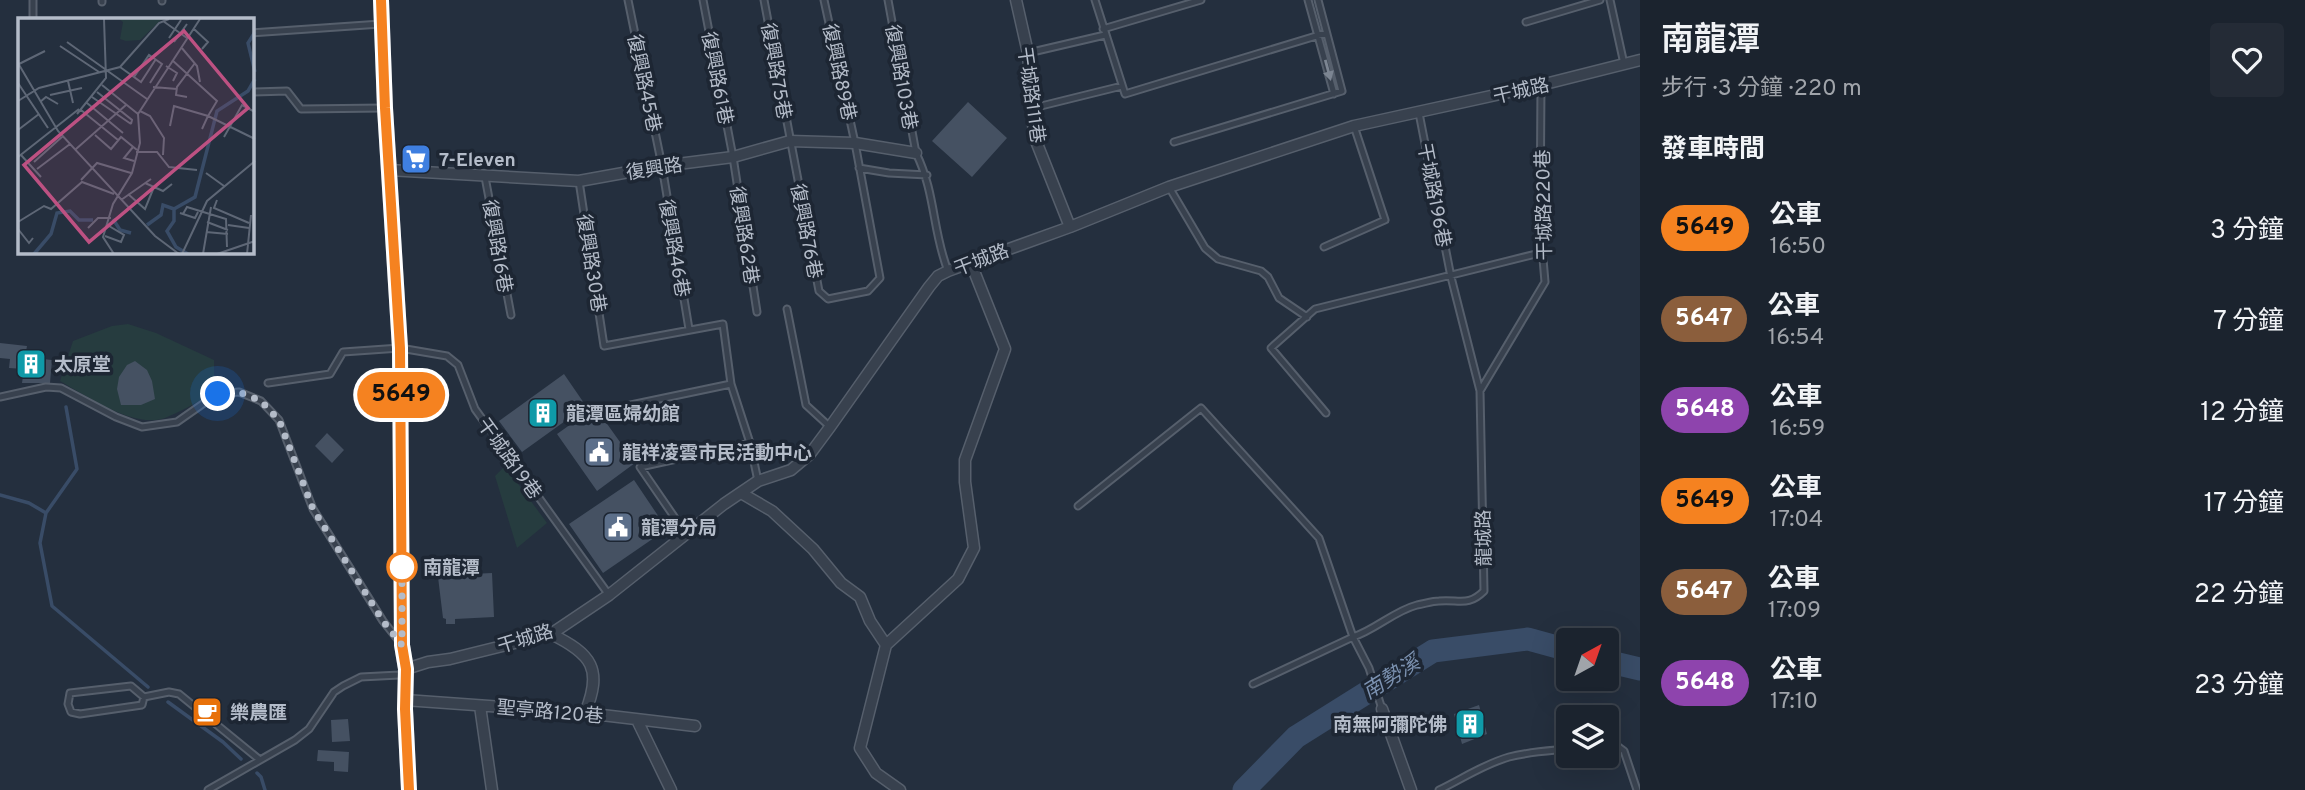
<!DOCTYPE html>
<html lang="zh-TW">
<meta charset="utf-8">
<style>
body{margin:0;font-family:Overpass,"Noto Sans TC",sans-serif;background:#242b36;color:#f1f3f6;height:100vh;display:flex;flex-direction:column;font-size:26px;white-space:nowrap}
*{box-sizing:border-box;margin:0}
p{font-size:23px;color:#a0a4aa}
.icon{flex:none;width:38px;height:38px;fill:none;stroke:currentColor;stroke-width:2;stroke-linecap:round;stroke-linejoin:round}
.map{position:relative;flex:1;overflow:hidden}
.panel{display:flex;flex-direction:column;background:#1b232e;width:665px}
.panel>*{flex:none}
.badge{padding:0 14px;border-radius:23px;font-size:24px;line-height:46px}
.needle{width:46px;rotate:40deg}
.controls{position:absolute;left:1556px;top:628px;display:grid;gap:14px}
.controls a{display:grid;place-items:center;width:63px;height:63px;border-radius:7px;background:#1b232e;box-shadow:0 7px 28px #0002,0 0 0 2px #39404a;font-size:35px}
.you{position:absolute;width:35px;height:35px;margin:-18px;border:5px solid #fff;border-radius:50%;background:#1a73e8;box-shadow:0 0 0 10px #1a73e833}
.map>.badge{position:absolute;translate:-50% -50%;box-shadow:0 0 0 4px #fff}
h2{padding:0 21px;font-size:26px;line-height:63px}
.round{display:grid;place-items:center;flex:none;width:74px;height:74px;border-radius:7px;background:#242b36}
.summary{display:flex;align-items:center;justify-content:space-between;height:119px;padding:0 21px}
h1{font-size:33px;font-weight:600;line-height:52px}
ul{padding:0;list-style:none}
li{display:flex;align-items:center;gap:21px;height:91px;padding:0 21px}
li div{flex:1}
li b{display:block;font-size:26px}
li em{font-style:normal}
li .badge{min-width:77px;font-weight:700;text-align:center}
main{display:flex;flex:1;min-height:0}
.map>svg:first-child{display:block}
</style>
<main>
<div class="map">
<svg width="1640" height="790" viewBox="0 0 1640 790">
<rect width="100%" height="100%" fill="#242f3e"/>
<path fill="#263c3f" d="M128,324L156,333L214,360V376L209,396C195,403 180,412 165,418C134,429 87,396 60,381L73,341L112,326Z
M505,466L547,523L517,548L495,476Z"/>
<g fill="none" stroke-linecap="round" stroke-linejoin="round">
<path stroke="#394c67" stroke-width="3.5" d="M0,495L29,503L46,513L40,543L52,606L148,687
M46,513L77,469L66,407
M168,702L223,742L241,759
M257,773L261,777L265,790"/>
<path stroke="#394c67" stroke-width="23" d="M1606,661L1640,669
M1244,790L1296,737L1433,651L1528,639L1568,650"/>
</g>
<path fill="#455162" d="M968,102L1007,138L972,177L932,141Z
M0,343L27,346L25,357L52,360L50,383H22L24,369L9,368L10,359L0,358Z
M135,361L147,370L152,381L155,399L141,405H121L117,389L119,377L127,365Z
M564,374L586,406L522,452L499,421Z
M595,407L635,463L597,491L557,434Z
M327,433L344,450L332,463L315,446Z
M634,480L667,529L603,573L569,524Z
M453,571L452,575L492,573L494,617L455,619V624H446V619L443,618L438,577L445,576L444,572Z
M1479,705L1487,734L1462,744L1454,714Z
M348,719L350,741L332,742L331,720Z
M318,750L349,752L348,772L334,771V762L317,761Z"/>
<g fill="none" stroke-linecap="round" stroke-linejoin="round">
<g stroke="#565f6c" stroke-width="9">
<path id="service" d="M33,0V19
M102,0V2
M628,0L662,166L689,329
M703,0L733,157L757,312
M764,0L819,291L828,299L868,291L880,278L855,143L824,0
M888,0L916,153C936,194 932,230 948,271
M1095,0L1125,94L1326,33
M1308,0L1334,94
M1610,0L1624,64
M162,1V0
M1526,22L1600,0
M1103,29L1201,0
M252,33L381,24
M1028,53L1105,35
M252,92L287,91L301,109L384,108
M1033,108L1122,86
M1174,142L1342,91L1318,0
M859,168L889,173L927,175
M485,177L511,315
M579,181L604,346L723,324L731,384L750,443L758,481
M1169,187L1205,248L1218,259L1261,271L1268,277L1279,298L1307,317
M1324,247L1385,220L1354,126
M787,309L806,405L829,426
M268,383L330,374L343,352L400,348L447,356L458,365L475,409L609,595
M1480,391L1545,282L1540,224L1541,85
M0,397L46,387L61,388L116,417L142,427L177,422L217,394L239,392L261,401L279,420L313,509L383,621L399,641
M602,411L731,384
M1326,413L1271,348L1315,309L1544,252
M1078,506L1201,408L1319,538L1353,637L1253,684
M686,534L640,467L750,443
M144,697L142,705L80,714L71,712L68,704L70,693L131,686L144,697L169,692L179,694L260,760
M1382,709L1369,668L1353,637C1375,630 1394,611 1417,605C1424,604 1432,601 1439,601C1459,599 1468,607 1484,591L1480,391L1451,277L1419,113
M1606,746L1616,745L1624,751L1637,790
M208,790L295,740L309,729L334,692L343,686L361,677L399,675L405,670
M1439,790C1462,779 1484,764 1509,757C1528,752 1548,751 1568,749"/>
</g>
<g stroke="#565f6c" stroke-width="13">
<path id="minor" d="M1016,0L1028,53L1034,136L1070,227
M389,170L579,181L662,166L733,157L790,141L855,143L916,153
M741,493L772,511L813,549L841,583L860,597L870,621L886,645L860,748L876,773L900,790
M551,634C592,654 603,669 585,713
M886,645L958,579L974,548L965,482V460L1005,349L970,261
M406,669L428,662L450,659L551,634L609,595L724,504L758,481L791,470L810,454L830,427L929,287L938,276L948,271L1070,227L1169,187L1354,126L1541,85L1640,60
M405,700L585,713L695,726
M480,706L492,790
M1382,709L1411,790
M637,720L671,790"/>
</g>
<g stroke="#565f6c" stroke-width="16">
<path id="tertiary" d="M381,0L385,108L400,348L402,645L406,669L405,709L409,790"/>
</g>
<use href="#service" stroke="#38414e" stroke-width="5"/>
<use href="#minor" stroke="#38414e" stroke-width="10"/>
<use href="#tertiary" stroke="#38414e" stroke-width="12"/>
</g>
<defs><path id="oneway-solid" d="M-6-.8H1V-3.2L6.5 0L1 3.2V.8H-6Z" transform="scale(1.75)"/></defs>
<use fill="#7c8592" href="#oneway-solid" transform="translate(1328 70) rotate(75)"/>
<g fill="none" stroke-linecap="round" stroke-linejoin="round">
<g stroke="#fff" stroke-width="16">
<path id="line" d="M381,0L385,108L400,348L402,645L406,669L405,709L409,790"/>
</g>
<use href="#line" stroke="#f58220" stroke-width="10"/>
<path stroke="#b4bcc9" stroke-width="7" stroke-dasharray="0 12.6" d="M218,394L239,392L261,401L279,420L313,509L383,621L402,645V567"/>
</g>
<defs>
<g id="supermarket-square" transform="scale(1.575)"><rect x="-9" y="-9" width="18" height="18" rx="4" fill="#3f7fe0" stroke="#1d2633"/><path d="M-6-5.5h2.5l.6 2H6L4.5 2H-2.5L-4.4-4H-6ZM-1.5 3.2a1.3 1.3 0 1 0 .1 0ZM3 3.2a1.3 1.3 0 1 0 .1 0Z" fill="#fff"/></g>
<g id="building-square" transform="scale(1.575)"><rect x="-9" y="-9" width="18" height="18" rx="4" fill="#0f9aa8" stroke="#1d2633"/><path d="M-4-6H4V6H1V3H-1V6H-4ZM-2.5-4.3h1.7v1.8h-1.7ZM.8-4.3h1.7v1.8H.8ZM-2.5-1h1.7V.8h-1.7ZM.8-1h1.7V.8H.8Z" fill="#fff"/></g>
<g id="civic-square" transform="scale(1.575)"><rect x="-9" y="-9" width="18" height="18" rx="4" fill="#5c6f8a" stroke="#1d2633"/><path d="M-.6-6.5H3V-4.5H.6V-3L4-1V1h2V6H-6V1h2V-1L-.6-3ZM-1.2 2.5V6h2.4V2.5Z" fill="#fff"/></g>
<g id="cafe-square" transform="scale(1.575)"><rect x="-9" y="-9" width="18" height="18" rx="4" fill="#e8710a" stroke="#1d2633"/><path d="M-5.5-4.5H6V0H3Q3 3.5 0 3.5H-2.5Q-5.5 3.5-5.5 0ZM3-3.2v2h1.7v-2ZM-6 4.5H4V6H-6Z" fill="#fff"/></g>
</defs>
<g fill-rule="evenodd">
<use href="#supermarket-square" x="416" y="159"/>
<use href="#building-square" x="31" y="364"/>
<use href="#building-square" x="543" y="413"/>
<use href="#civic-square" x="599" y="452"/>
<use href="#civic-square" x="618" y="527"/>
<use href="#cafe-square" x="207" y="712"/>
<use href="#building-square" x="1470" y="724"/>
</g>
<circle fill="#fff" stroke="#f58220" stroke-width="3.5" cx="402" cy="567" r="14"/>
<g text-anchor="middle" stroke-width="7" stroke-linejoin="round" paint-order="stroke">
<g font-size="19" fill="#b4bcc9" stroke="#1d2633">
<text transform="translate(777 71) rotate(80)" y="7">復興路75巷</text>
<text transform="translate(840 72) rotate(78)" y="7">復興路89巷</text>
<text transform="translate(902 77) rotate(80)" y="7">復興路103巷</text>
<text transform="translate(718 78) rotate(79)" y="7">復興路61巷</text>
<text transform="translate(645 83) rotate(78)" y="7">復興路45巷</text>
<text transform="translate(1521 90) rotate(-13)" y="7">干城路</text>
<text transform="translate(1032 95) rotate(82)" y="7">干城路111巷</text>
<text transform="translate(654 168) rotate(-9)" y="7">復興路</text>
<text transform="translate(1435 195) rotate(79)" y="7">干城路196巷</text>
<text transform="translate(1543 205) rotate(-91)" y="7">干城路220巷</text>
<text transform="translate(807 231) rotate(79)" y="7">復興路76巷</text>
<text transform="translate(745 235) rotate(81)" y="7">復興路62巷</text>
<text transform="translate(498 246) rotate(80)" y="7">復興路16巷</text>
<text transform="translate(675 248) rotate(80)" y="7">復興路46巷</text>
<text transform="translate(981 259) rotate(-21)" y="7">干城路</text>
<text transform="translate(592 263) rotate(81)" y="7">復興路30巷</text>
<text transform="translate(510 458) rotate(54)" y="7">干城路19巷</text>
<text transform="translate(1483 538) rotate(-91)" y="7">龍城路</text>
<text transform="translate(525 638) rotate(-17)" y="7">干城路</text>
<text transform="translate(550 711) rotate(5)" y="7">聖亭路120巷</text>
</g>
<g font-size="19" font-weight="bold" fill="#b4bcc9" stroke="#1d2633" text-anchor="start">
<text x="439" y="166">7-Eleven</text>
<text x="54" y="371">太原堂</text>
<text x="566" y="420">龍潭區婦幼館</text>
<text x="622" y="459">龍祥凌雲市民活動中心</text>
<text x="641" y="534">龍潭分局</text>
<text x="230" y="719">樂農匯</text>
<text x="1447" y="731" text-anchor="end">南無阿彌陀佛</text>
</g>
<g font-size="19" font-weight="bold" fill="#b4bcc9" stroke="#1d2633" text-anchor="start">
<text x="423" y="574">南龍潭</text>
</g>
<g font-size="21" font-style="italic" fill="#7c92b1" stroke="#1d2633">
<text transform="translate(1391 677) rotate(-32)" y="7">南勢溪</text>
</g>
</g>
<g transform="translate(18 18)">
<rect width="236" height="236" fill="#242f3e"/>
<path d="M101,1H144L122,22L108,23L102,21L105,4Z" fill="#263c3f"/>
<path fill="none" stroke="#394c67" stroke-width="3.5" d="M237,14L230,25L237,54M95,201L102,212L113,215M129,207L143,197L145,187L156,191M16,236L33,216L39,195L52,193L61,202H75M170,236L158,229L149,213L156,203V191L177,179L199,93L230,73L237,61"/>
<path fill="none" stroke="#5e6776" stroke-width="2" d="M145,3L169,20M176,11L190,24L184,31M151,20L163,2M49,24L129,81M156,24L169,6M42,28L81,54M163,29L179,48L182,64M154,42L199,83L190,98L237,121M0,45L40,113L137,218L161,236M1,46L27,33M148,48L159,55L155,63M102,49L123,64L138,41M116,59L131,37L144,46L132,65M50,63L55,85M0,65L30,110M84,67L120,96M135,69L159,71M79,74L114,102L113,106M32,77L64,70M74,79L113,106M169,79L158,77L159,69L177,45M0,83L21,70L102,49L141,5L151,1M22,84L28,79L40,86M69,85L105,115M63,92L100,122M122,93L132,98L146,120L145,137M59,96L88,60L86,1M152,108L156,88L190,98L184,111M0,112L21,96M77,117L93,131L103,119L119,132M206,119L224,87L237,94M115,129L106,140L116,143M58,131L108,87M118,134H139L151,149L179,152M3,137L23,159M0,139L61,91M16,144L45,118M19,151L52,126M188,155L206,168M63,162L79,145L113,155M127,165L145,173L154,166M110,176L127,191L136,169M103,182L133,161M199,182L196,190L231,205M162,195L177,200L180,194M165,196L169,189L208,201L209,229M77,203L70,210L80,200H93M0,204L26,188L33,191L64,164L96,176M189,204L210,212M210,207L231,210M0,211L11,225L15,220M188,214L210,216M87,218L103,224L106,217L91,208M96,236L85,219L95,186L114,155L122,125L120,96L182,1M164,236L189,183L237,143M185,236L193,189M199,236L237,223M229,236L233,197"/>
<path fill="#bd5182" fill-opacity="0.15" stroke="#bd5182" stroke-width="3.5" d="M166,13L230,90L71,224L6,147Z"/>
<rect width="236" height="236" fill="none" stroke="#b4bcc9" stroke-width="3.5"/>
</g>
</svg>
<div class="controls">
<a><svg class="needle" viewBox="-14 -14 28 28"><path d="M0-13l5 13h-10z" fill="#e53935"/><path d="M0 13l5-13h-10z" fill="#a0a4aa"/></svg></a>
<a><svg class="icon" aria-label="layers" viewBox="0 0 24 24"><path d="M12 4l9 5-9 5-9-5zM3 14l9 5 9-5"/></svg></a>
</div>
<div class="you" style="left:218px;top:394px"></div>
<b class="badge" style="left:401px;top:395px;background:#f58220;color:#111">5649</b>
</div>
<section class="panel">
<div class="summary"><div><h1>南龍潭</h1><p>步行 · 3 分鐘 · 220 m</p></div><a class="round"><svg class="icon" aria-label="heart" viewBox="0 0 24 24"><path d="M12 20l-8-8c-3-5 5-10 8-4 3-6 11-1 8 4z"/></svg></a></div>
<h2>發車時間</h2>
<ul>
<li><span class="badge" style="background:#f58220;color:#111">5649</span><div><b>公車</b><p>16:50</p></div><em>3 分鐘</em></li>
<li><span class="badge" style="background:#8b5e3c;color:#fff">5647</span><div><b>公車</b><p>16:54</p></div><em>7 分鐘</em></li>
<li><span class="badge" style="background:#8e44ad;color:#fff">5648</span><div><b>公車</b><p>16:59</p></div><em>12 分鐘</em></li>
<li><span class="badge" style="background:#f58220;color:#111">5649</span><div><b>公車</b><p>17:04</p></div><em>17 分鐘</em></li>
<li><span class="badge" style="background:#8b5e3c;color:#fff">5647</span><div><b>公車</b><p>17:09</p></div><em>22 分鐘</em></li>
<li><span class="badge" style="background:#8e44ad;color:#fff">5648</span><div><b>公車</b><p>17:10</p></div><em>23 分鐘</em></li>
</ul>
</section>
</main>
